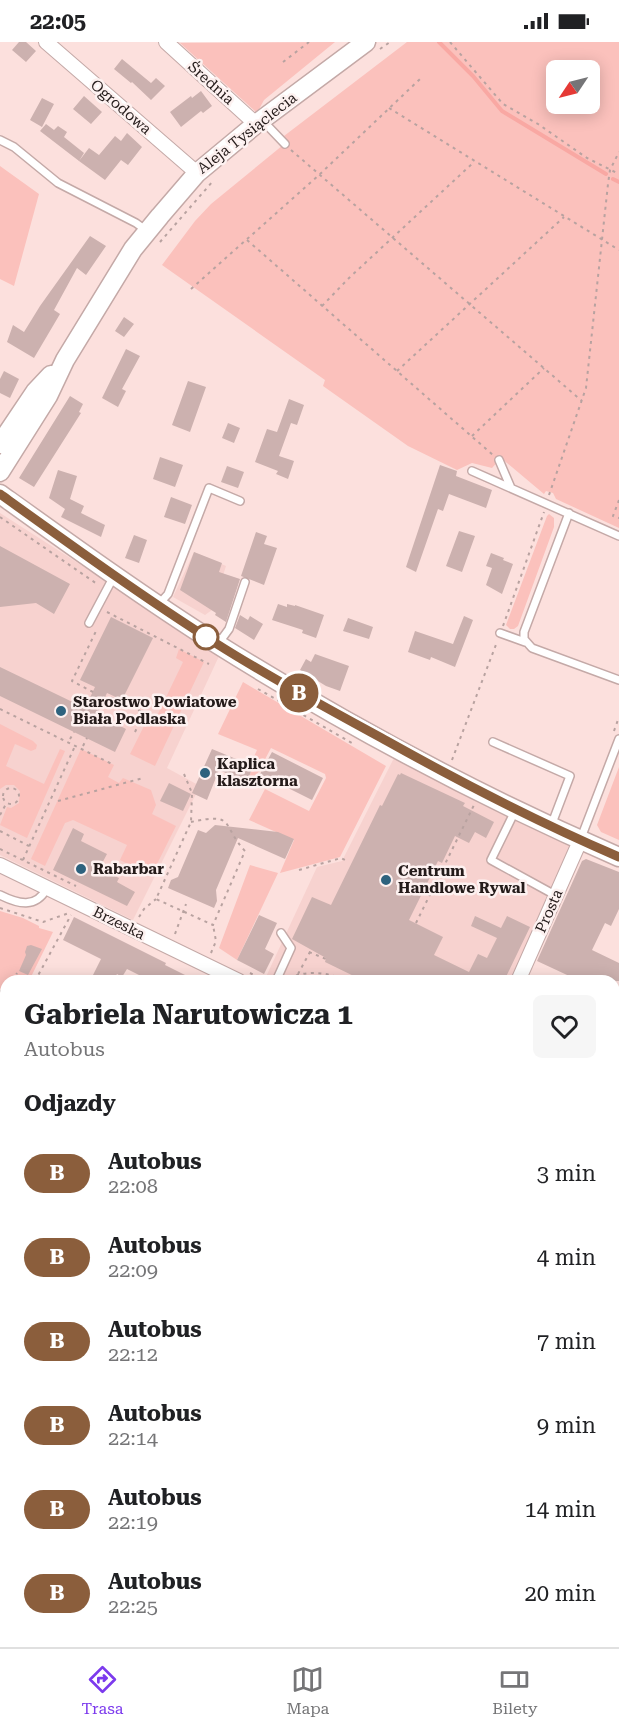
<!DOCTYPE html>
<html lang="pl">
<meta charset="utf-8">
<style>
body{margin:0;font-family:"Roboto Serif",serif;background:#f6f6f6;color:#202124;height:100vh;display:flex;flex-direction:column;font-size:22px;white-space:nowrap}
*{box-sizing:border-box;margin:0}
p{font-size:20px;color:#757577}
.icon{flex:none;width:33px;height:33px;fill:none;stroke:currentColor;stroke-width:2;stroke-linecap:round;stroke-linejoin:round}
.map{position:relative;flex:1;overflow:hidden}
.sheet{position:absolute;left:0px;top:933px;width:620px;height:672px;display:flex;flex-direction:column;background:#fff;border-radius:18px 18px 0 0;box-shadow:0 3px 15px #0003}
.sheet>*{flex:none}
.badge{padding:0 12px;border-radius:20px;font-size:21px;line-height:39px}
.needle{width:39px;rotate:235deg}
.tools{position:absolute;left:546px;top:18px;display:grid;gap:12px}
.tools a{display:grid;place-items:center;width:54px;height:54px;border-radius:9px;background:#fff;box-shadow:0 3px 15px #0003;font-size:30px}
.map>.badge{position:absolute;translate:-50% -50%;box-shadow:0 0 0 3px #fff}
h2{padding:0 24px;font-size:22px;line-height:54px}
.round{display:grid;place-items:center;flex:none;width:63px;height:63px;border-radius:9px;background:#f6f6f6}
.summary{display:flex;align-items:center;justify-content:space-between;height:102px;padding:0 24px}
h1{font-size:28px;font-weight:700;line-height:45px}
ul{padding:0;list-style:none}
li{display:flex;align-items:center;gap:18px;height:84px;padding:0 24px}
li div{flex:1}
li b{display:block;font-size:22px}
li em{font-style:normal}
li .badge{min-width:66px;font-weight:700;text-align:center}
.status{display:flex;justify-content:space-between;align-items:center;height:42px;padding:0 30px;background:#fff;direction:ltr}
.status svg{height:16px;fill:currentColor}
.dock{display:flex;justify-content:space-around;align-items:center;height:84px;border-top:2px solid #e0e0e0;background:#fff;font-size:16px;color:#757577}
.dock a{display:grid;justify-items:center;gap:3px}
.dock .on{color:#7c3aed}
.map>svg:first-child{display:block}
</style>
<div class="status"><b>22:05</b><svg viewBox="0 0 49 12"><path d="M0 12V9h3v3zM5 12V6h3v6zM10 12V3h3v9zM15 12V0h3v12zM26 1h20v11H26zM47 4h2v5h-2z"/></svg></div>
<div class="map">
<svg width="619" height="1605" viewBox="0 0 619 1605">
<rect width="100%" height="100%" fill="#fce0dd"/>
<path fill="#f7d2cf" d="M0,471L220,612L167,726L200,744L133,878L0,813Z
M194,510L226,524L212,568L205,573L173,555Z
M396,712L573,803L512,939H264L317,825L342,819Z
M0,1113L6,1115V1261L3,1267L0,1265Z
M6,1417V1534L0,1535V1418Z"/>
<path fill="#fbc1bc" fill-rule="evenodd" d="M335,0L264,58L257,71L180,1Z
M407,0H619V486L556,457L553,451L546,449L544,452L501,416L492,426L472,421L457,428L408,404L323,344L325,338L162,223L195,179L211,162L288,99L284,94ZM556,28H590V62H556Z
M0,124L39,152L14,244L0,237Z
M549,472L554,476V485L518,584L514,587H510L506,583L547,474Z
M179,607L204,620L155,724L130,712L148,676H156L183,620L176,616Z
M243,640L386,724L340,815L280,831L294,798L249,778L265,747L309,769L326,736L325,732L271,706L253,740L247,739L253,725L250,723L257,708L218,692Z
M0,682L33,699L37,703L36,707L31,709L15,702L6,724L44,742L60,707L65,709L27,796L0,783L7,765L11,766L19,761L20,749L14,743H6L0,747Z
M81,707L114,723L108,735L119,741L123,736L151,748L156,763L152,772L176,784L151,834L120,818L127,803L73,778L65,781L45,824L31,817Z
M619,725V798L601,790L597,783Z
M250,823L278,831L237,918L219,906Z
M0,869L23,876L39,884V886L53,890L29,939H6V986L0,998Z"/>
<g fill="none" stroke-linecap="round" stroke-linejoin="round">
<path stroke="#f9a8a3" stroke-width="4" d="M439,0L473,34L502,69L606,132
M613,137L619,140"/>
</g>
<path fill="#ccb1af" d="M19,0H26L36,9L26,20L12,8Z
M122,17L151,41L156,36L165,44L151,58L132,40L131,41L114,27Z
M201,49L212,64L203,71L201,69L181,85L170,70L191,54L192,56Z
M84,54L102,70L91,82L73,67Z
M42,56L54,62L42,85L30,78Z
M46,82L54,88L58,84L67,90L64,95L84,111L79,119L40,89Z
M127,91L142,105L128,123L121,118L105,138L79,119L89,106L99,113L115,94L121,99Z
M90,194L106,204L86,233L77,226L54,268L60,272L34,316L7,300L13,283L24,290L40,264Z
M124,275L134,282L124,295L115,289Z
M126,307L140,314L122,347L126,349L118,365L102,356Z
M4,329L19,337L10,356L0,351V337Z
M188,339L206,345L190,390L172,383Z
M70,354L83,362L79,370L81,371L34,445L19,436Z
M289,357L304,363L297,383L291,381L279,414L294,419L288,437L276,432L278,429L255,420L267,387L277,390Z
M228,381L240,386L234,401L222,396Z
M160,415L183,423L175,445L153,437Z
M440,423L457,429L456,434L492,448L486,466L449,452L443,469L438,467L416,530L406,525Z
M227,424L244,430L238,446L221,440Z
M58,428L77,434L70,457L84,464L81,471L105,483L101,495L61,475L65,467L49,456Z
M171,455L192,463L185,482L164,475Z
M459,489L475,494L462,530L446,524Z
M256,490L267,494L264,502L277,506L264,543L241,534Z
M134,493L147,498L139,521L125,516Z
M0,504L70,542L54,572L36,561L0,565Z
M194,510L222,521L219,530L240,537L226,580L215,573L216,571L180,548Z
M491,511L504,516L503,518L513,522L502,552L486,543L492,526L486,524Z
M278,562L287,565V562L295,564V563L324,573L316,596L302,591L303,588L272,578Z
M240,573L248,578L250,574L263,582L254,598L235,586Z
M464,574L473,578L455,625L431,615L430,618L408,610L415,589L453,602Z
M111,575L153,596L122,658L107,651L97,672L126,687L115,710L0,654V625L85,666L95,645L80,638Z
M348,576L373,585L369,597L343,589Z
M315,612L349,624L340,649L326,644L300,628L306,617L311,620Z
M212,707L253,724L247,740L219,728L207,758L192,751Z
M272,710L323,736L312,758L260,732Z
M401,731L465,761L463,764L494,780L486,796L475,790L469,801L455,794L442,821L438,819L409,878L443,895L434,913L469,930L478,912L487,916L497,896L471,884L475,874L501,886L507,874L530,885L504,939H364L325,920L326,916L292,897L312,855L331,863L380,763L382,764L398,732L400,733Z
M169,741L191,752L183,769L160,759Z
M215,783L278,790L294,797L285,817L238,796L216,848L217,859L214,866L168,846L171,838L178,835L198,788L206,791Z
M73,786L84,792L81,799L107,812L99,827L119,836L117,840L135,850L127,864L53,828Z
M586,817L619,830V867L611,884L605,881L592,908L619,921V939H580L537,919L582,819Z
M259,873L277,881L265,907L274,912L264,932L237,918Z
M74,875L166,921L165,923L197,939H151L127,927L122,935L117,932L113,939H90L101,917L63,898Z
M31,903L42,907L28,933L19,929L26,913L25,910L27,904Z"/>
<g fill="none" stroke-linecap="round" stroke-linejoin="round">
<g stroke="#c4a9a7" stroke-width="10">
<path id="lane" d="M262,78L285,102
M0,98L14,105L58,141L136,181L147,189
M499,418L511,446
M472,429L619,494
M569,471L524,590V597L532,606L619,638
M158,563L168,552L209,446L240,459
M89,581L114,534
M500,591L525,600
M218,602L229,587L245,540
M493,700L570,734L551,784
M515,769L491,818L555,853
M581,796L619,697
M0,853C18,862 36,867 47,846
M276,939L291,906L281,891
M574,1599L588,1605"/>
</g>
<g stroke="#c4a9a7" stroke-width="16">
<path id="street" d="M46,0L197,131
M166,0L256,82
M0,823L239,939
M518,939L580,799
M0,1101L6,1104
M614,1109L619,1098
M614,1122L619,1124
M0,1276L6,1280
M614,1359L619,1362
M614,1477L619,1464
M0,1544L6,1543
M397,1599L412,1605
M60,1605L62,1599
M222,1605L225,1599
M372,1605L374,1599
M561,1605L563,1599"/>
</g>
<g stroke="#c4a9a7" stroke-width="21">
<path id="secondary" d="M0,402L35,350L51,333
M0,430L48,354L65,318L133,207L160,174L197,131L256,82L366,0
M0,452C71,503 143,555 217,602C343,681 483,756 619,815"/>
</g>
<path stroke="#b8a2a0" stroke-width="2" stroke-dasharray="3 4.5" stroke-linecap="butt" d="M450,0L503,62L538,82L587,116L619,132
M380,7L390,0
M283,20L309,0
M389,66L619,208
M291,108L582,359
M247,198L493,413
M160,200L213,139
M191,247L319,133L420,37
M322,264L349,236L474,120
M397,329L564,175
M472,394L544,326
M549,453L586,346L608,142L610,128L619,110
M619,458L613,474L619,476
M0,475L97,542
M107,570L209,622
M503,584L544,470
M258,647L352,701
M93,650L72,639L97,587
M0,667L114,723
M99,673L109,655L156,676
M614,689L619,675
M135,690L144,671
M70,697L74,690
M83,704L87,696
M452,718L497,600
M184,732L192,751L191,780L156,857L213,883L245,809C221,783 236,770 191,780
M3 754a8 8 0 1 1 16 0a8 8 0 1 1-16 0Z
M58,759L143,736
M0,773L6,762
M0,789L29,804
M0,807L76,844
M23,818L75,704
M299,828L341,816L347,819
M0,866L43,880L69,871
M139,875L144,867L156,857
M416,881L474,763
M175,892L186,862
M309,910L326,917
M211,911L216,899L213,883
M250,931L266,939
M298,932L311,908
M289,936C308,928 328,930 347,939
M13,939L17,931
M35,939L71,873
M0,949L6,950
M0,1004L6,993
M614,1225L619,1228"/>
<use href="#lane" stroke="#fff" stroke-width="7"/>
<use href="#street" stroke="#fff" stroke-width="14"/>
<use href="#secondary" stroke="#fff" stroke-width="18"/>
</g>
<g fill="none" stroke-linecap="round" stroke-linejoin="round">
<g stroke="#fff" stroke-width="14">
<path id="line" d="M0,452C71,503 143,555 217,602C272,637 330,668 387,699C462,741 540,781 619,815"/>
</g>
<use href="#line" stroke="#8b5e3c" stroke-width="9"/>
</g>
<circle fill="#fff" stroke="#8b5e3c" stroke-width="3" cx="206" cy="595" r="12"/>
<g fill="#2d627e" stroke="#fdf1f0" stroke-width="2">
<circle cx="61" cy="669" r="6"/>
<circle cx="205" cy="731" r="6"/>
<circle cx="81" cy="827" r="6"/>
<circle cx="386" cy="838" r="6"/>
</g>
<g text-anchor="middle" stroke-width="5" stroke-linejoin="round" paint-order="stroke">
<g font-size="15" fill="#241b1a" stroke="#fdf1f0">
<text transform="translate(211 41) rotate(42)" y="5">Średnia</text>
<text transform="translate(121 65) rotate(41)" y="5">Ogrodowa</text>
<text transform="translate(247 91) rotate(-38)" y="5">Aleja Tysiąclecia</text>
<text transform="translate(549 869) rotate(-66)" y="5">Prosta</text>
<text transform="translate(119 881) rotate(26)" y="5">Brzeska</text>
</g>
<g font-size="15" font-weight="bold" fill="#241b1a" stroke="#fdf1f0" text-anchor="start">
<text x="73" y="665">Starostwo Powiatowe<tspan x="73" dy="17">Biała Podlaska</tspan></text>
<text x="217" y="727">Kaplica<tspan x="217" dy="17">klasztorna</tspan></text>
<text x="93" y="832">Rabarbar</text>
<text x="398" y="834">Centrum<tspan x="398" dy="17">Handlowe Rywal</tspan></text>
</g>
</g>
</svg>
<div class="tools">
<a><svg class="needle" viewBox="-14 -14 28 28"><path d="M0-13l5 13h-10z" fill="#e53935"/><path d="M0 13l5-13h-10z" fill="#757577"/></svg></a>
</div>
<b class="badge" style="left:299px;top:651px;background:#8b5e3c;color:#fff">B</b>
<section class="sheet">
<div class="summary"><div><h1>Gabriela Narutowicza 1</h1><p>Autobus</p></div><a class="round"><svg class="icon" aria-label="heart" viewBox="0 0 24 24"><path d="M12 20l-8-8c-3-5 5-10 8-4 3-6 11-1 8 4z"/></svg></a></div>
<h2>Odjazdy</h2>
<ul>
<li><span class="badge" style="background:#8b5e3c;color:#fff">B</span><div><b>Autobus</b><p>22:08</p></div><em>3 min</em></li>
<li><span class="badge" style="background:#8b5e3c;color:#fff">B</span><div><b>Autobus</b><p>22:09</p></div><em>4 min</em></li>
<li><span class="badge" style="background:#8b5e3c;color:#fff">B</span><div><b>Autobus</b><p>22:12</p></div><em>7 min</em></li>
<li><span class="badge" style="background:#8b5e3c;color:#fff">B</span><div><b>Autobus</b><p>22:14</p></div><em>9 min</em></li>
<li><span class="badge" style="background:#8b5e3c;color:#fff">B</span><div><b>Autobus</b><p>22:19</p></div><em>14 min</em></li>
<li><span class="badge" style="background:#8b5e3c;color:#fff">B</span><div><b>Autobus</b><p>22:25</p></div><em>20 min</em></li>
</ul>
</section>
</div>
<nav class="dock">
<a class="on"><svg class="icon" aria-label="directions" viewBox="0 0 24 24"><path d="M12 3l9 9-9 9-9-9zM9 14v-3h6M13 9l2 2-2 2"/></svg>Trasa</a>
<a><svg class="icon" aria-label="map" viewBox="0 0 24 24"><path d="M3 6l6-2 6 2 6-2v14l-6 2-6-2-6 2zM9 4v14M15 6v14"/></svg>Mapa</a>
<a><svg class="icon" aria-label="tickets" viewBox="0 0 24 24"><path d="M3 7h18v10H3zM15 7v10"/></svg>Bilety</a>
</nav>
